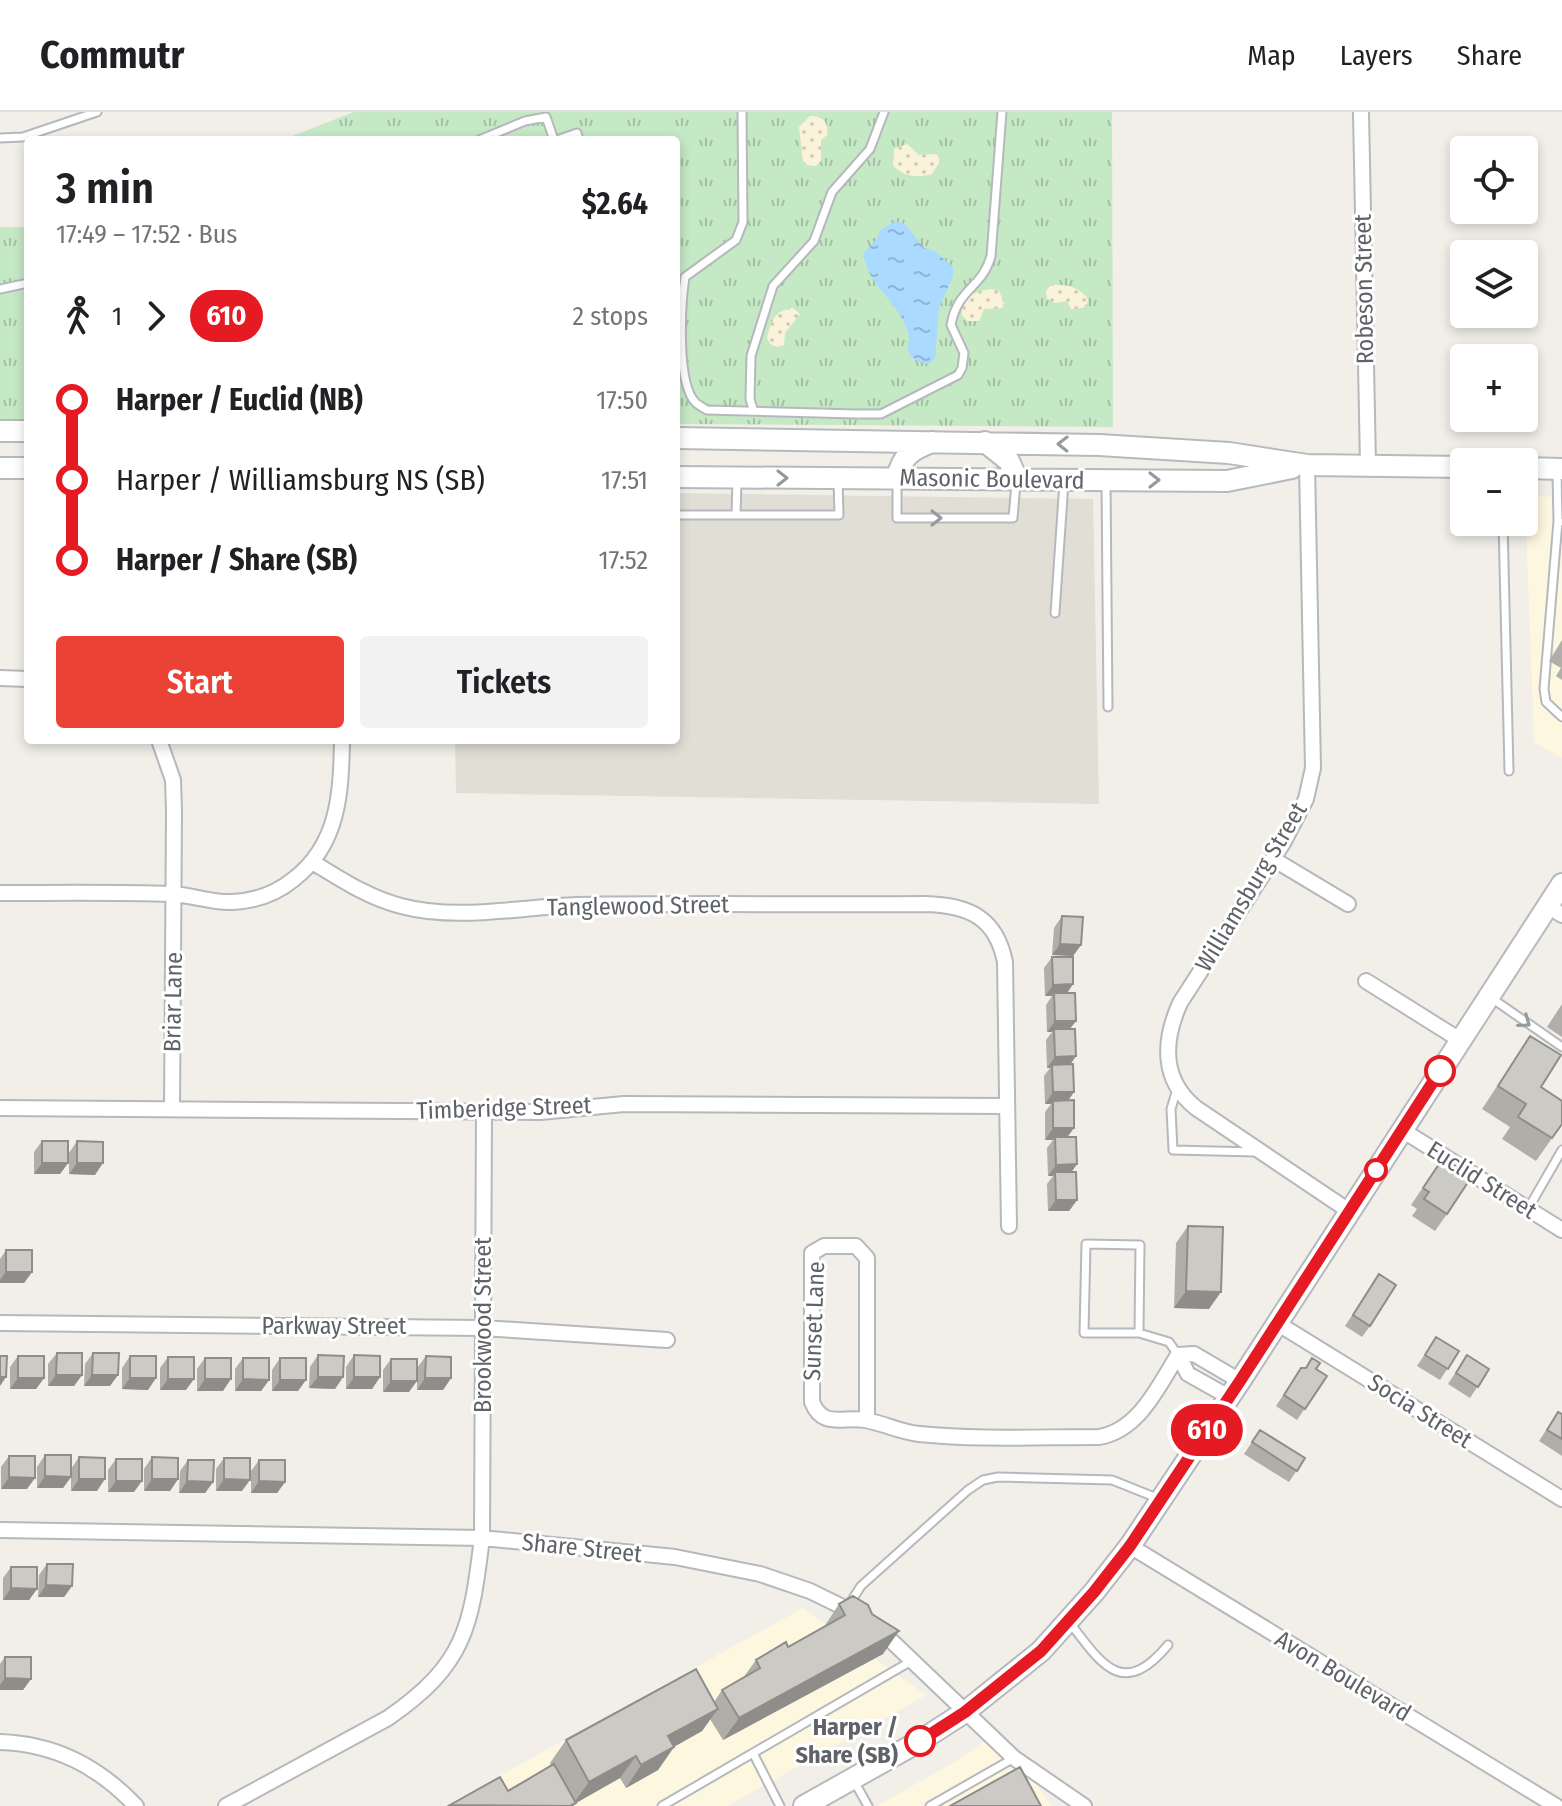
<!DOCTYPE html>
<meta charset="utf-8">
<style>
body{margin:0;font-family:"Fira Sans Condensed",sans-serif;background:#f2f2f2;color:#202124;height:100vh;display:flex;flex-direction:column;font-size:30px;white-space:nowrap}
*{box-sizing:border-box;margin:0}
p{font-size:26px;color:#757577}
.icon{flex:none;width:44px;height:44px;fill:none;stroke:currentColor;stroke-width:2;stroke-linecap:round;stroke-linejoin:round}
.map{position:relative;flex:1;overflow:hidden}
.drawer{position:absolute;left:24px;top:24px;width:656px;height:608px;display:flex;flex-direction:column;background:#fff;border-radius:8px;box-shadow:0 4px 12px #0003}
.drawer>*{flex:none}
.badge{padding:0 16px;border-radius:26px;font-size:28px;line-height:52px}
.tools{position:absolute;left:1450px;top:24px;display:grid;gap:16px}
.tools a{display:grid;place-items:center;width:88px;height:88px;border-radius:8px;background:#fff;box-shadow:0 4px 12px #0003;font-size:40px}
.map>.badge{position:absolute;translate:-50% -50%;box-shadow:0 0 0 4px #fff}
.legs{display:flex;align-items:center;gap:12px;height:88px;padding:0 32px;font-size:26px}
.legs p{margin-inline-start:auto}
.overview{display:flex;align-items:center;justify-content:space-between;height:136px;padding:0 32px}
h1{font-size:44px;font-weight:600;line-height:60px}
.button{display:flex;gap:16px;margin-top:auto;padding:16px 32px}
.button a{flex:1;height:92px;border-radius:8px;background:#ea4335;color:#fff;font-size:32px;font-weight:600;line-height:92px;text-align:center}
.button a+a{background:#f2f2f2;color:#202124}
ul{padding:0 32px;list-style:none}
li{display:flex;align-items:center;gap:28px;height:80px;font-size:30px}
li i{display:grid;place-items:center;width:12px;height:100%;margin:0 10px;background:currentColor}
li i::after{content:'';width:20px;height:20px;margin:-10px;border:6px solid;border-radius:50%;background:#fff}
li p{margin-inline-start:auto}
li:first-child i{background:linear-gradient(#0000 50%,currentColor 0)}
li:last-child i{background:linear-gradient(currentColor 50%,#0000 0)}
header{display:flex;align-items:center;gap:48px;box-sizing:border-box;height:112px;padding:0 40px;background:#fff;border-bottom:2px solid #e0e0e0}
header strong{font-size:38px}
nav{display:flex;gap:44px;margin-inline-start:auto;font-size:28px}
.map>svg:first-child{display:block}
</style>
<header>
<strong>Commutr</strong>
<nav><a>Map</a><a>Layers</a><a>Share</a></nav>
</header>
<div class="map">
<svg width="1562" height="1694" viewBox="0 0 1562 1694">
<defs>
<pattern id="grass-tufts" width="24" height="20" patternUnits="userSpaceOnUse" patternTransform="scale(2)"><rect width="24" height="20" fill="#c5e8c5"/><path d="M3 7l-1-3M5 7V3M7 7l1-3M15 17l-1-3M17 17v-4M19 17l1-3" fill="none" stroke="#a3c0a4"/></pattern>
<pattern id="sand-dots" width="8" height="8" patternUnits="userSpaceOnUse" patternTransform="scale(2)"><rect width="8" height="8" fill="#fbf3d9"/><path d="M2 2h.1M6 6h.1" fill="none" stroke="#cec8b4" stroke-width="1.8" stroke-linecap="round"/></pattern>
<pattern id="water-ripples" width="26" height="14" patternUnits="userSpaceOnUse" patternTransform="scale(2)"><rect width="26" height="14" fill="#aadaff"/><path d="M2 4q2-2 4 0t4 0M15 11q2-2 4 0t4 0" fill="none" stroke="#8eb4d2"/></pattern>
</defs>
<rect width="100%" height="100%" fill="#f1efe8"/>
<path fill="#fef7e0" d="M1525,384L1562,385V646L1534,630Z
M803,1496L926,1583L727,1694H445Z
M988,1627L1031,1665L1052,1694H877L958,1648Z"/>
<path fill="#e1ded6" d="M676,381L1093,387L1099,692L456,681L455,628H676Z"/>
<path fill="url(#grass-tufts)" d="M354,0H1112L1113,315L676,312V28H282Z
M0,115H28V307H0Z"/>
<path fill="url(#sand-dots)" d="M810,4C822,4 829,9 827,23L821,28V49L816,54L807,53L803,49L799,15Z
M907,32L919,43L935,42L939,44V51L932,62C917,66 903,65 893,53L894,37Z
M1051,173C1066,172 1078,174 1088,187L1087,192L1083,196L1071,197L1067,189L1055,191L1047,187L1046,179Z
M991,177L999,179L1004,191L1002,196L984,197L979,209H967L962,203C960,185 975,179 991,177Z
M793,196L800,202L785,221L784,233L778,235L771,233L767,226C771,210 774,198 793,196Z"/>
<path fill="url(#water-ripples)" d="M896,109L905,112L924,136L935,139L953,155V164L939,196L935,246L929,252C922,251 916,250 911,244C906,238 909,233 909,226C909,219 903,208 899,202C886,179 869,172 863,142L878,125L880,118Z"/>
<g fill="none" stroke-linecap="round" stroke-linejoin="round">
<g stroke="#b5b8bc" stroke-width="11">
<path id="service" d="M742,0L743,110L736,128L685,165C681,191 676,272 696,291C697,292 705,297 707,298L856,302H881L958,263L962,256L964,241L951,213C958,175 982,177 991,144L1002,0
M0,26L23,25L97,0
M479,28L525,9L546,5L554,28
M557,28L577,21L579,28
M0,177L28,171
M753,297L750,287L751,244L773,174L814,129L832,80L870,37L884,0
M1557,360L1558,409L1560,410
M897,369V406H1013L1016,371
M1106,370L1108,595
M676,403H839L838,368
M736,403L737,369
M1558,409L1544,577L1546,590L1562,605
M1503,410L1509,659
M1055,501L1064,370
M1490,885L1562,935
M1177,977L1171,997L1173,1038L1257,1040
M1528,1097L1562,1038
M1139,1221L1140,1133L1086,1132L1084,1221H1139L1169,1230L1178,1243
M850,1491L861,1474L968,1378L983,1368L998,1365L1112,1368L1157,1386
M1070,1511C1102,1553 1123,1587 1168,1533
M753,1641L780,1694
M854,1669L868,1694
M662,1694L913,1548
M930,1694L1014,1646"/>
</g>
<g stroke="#b5b8bc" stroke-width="18">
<path id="minor" d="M1361,0L1368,353
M1307,353L1313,656L1306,687L1283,731L1180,891C1163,929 1161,968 1196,996L1349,1099
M0,566L28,567
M159,628L173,668L174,699L172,997
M1273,747L1348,792
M314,751C342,768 369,786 401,794C457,809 520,795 577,793C693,791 809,793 925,792C968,793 996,805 1005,850L1009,1114
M0,781C57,781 115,780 172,782C192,783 212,791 232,790C255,789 277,781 294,767C339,732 341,681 342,628
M1548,794L1562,803
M1366,869L1460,928
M0,996L540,1000L624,992L1007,994
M1402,1018L1562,1118
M0,1211L483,1216L667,1228
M1277,1211L1562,1387
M1229,1285L1188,1262L1178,1243L1194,1242L1240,1269
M867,1308V1146L856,1134H824L812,1141V1290C823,1317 842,1304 865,1308C883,1311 900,1320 919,1322C978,1328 1039,1325 1099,1325C1139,1318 1158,1275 1178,1243
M0,1418L482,1426L675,1445L760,1462L810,1479L855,1501
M1130,1434L1556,1694
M879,1517L1014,1646L1084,1694
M0,1630C55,1632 98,1654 136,1694
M226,1694L388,1606C466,1552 471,1515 482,1426L484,1000"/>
</g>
<g stroke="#b6babf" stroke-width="24">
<path id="secondary" d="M0,319H28
M676,326L1099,333L1229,341L1307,353L1464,355
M985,330L1009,349L1017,367
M0,356H28
M1524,356L1562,357
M676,365L1227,369L1292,356
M897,366C902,344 911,338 932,330
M804,1694L920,1629L965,1600L1041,1539L1094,1480L1130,1434L1240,1269L1562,772"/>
</g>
<use href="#service" stroke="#fff" stroke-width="7"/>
<use href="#minor" stroke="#fff" stroke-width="14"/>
<use href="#secondary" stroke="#fff" stroke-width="20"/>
</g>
<path fill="#afaea9" d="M1562,528V568L1556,564L1561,556L1549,549Z
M1062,804L1081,833L1073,844L1052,843L1054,816Z
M1052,845L1073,872L1067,881L1076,909L1070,917L1076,944L1070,952L1074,980L1068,989V1025L1071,1060L1077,1088L1069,1099H1048L1047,1072L1053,1064H1048L1047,1036L1053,1028H1045V1000L1051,992H1045L1044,964L1050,956H1047L1046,928L1052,920H1047L1046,893L1052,884H1045L1044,856Z
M1562,892V925L1547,915Z
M1530,924L1541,975L1562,1012L1536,1049L1502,1027L1510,1015L1482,997Z
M42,1029L68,1051L60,1062H34V1040Z
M77,1029L95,1063L69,1062V1041Z
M1443,1046L1447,1102L1435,1119L1412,1104L1417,1097L1411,1093Z
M1188,1114L1209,1197L1174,1196L1176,1131Z
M6,1138L32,1160L24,1171H0V1147Z
M1379,1162L1370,1214L1362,1225L1345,1214Z
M1436,1225L1459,1239L1440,1268L1417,1254Z
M57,1241L82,1263L74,1274H48V1252Z
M93,1241L110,1274H84L85,1252Z
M318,1243L343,1265L335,1277L309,1276L310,1255Z
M354,1243L380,1265L372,1277H346V1255Z
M1467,1243L1489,1257L1470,1286L1448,1272Z
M18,1244L44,1266L36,1277H10V1255Z
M130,1244L148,1278L122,1277V1256Z
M426,1244L451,1266L443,1278H417V1256Z
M168,1245L186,1278H160V1256Z
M205,1246L223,1279H197V1257Z
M243,1246L269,1268L261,1279H235V1257Z
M280,1246L298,1279H272V1258Z
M391,1247L409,1280H383V1258Z
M1301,1256L1316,1257L1327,1264L1297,1308L1276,1294Z
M1558,1300L1562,1302V1344L1539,1329Z
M1260,1318L1305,1346L1289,1370L1244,1342Z
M45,1343L71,1365L63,1376H37V1355Z
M9,1344L27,1377H1V1355Z
M79,1345L97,1379H71V1357Z
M152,1345L178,1367L170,1379H144V1357Z
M224,1346L242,1379H216V1357Z
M116,1347L134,1380H108V1358Z
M188,1348L213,1370L205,1381H179L180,1359Z
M259,1348L285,1370L277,1381H251V1359Z
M47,1452L72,1474L64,1485H38L39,1463Z
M11,1455L37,1477L29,1488H3V1466Z
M839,1492L883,1542L723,1628L710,1607L702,1619L674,1635L658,1658L626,1676L620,1666L576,1691L508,1679L551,1654L550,1651L566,1628L714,1590L722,1578L743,1566L756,1548L788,1535L824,1515Z
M5,1545L31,1567L23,1578H0V1552Z"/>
<path fill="#8f8d8a" d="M1060,832L1081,833L1073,844L1052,843Z
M1073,872L1065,884L1054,881L1052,884H1045L1053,873Z
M1055,909H1076L1067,920L1054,917L1052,920H1047Z
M1076,944L1068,956L1052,953L1050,956H1047L1055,945Z
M1053,980H1074L1066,991L1053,989L1051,992H1045Z
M1053,1016H1074L1066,1027L1055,1025L1053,1028H1045Z
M42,1051H68L60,1062H34Z
M77,1051H103L95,1063L69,1062Z
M1077,1052L1069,1064L1055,1060L1053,1064H1048L1056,1053Z
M1056,1088H1077L1069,1099H1048Z
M6,1160H32L24,1171H0V1168Z
M1186,1179L1221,1180L1209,1197L1174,1196Z
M56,1263H82L74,1274H48Z
M92,1263H118L110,1274H84Z
M0,1265H6L0,1274Z
M318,1265H343L335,1277L309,1276Z
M354,1265H380L372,1277H346Z
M18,1266H44L36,1277H10Z
M130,1266H156L148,1278L122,1277Z
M425,1266H451L443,1278H417Z
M168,1267H194L186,1278H160Z
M205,1267H231L223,1279H197Z
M243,1267L269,1268L261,1279H235Z
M280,1268H306L298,1279H272Z
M391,1269H417L409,1280H383Z
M45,1364L71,1365L63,1376H37Z
M9,1365L35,1366L27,1377H1Z
M79,1367H105L97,1379H71Z
M152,1367H178L170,1379H144Z
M224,1367L250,1368L242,1379H216Z
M116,1369H142L134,1380H108Z
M187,1369L213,1370L205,1381H179Z
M259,1369L285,1370L277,1381H251Z
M46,1473L72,1474L64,1485H38Z
M11,1476L37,1477L29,1488H3Z
M899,1519L883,1542L723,1628L739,1606Z
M5,1566L31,1567L23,1578H0V1573Z
M718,1597L702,1619L652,1647L668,1624Z
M674,1635L658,1658L626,1676L641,1653Z
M636,1644L620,1666L576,1691L573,1694H570L573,1692L589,1670Z"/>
<path fill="#cccac5" stroke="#8f8d8a" stroke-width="2" d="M1062,804L1083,805L1081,833L1060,832Z
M1052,845H1073V872L1053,873Z
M1054,881H1075L1076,909H1055Z
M1054,917H1075L1076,944L1055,945Z
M1530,924L1561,943L1541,975L1562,989V1012L1552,1026L1518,1005L1526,992L1498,974Z
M1073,952L1074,980H1053L1052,953Z
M1074,988V1016H1053V989Z
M1055,1025H1076L1077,1052L1056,1053Z
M42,1029H68V1051H42Z
M77,1029L103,1030V1051H77Z
M1443,1046L1472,1064L1447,1102L1424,1087L1429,1080L1423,1076Z
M1055,1060H1076L1077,1088H1056Z
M1188,1114L1223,1115L1221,1180L1186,1179Z
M6,1138H32V1160H6Z
M1379,1162L1396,1173L1370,1214L1353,1203Z
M1436,1225L1459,1239L1448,1257L1425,1243Z
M57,1241H82V1263H56Z
M93,1241H119L118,1263H92Z
M318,1243L344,1244L343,1265H318Z
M354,1243L380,1244V1265H354Z
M1467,1243L1489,1257L1478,1275L1456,1261Z
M0,1244H7L6,1265H0Z
M18,1244H44V1266H18Z
M130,1244H156V1266H130Z
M426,1244L451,1245V1266H425Z
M168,1245H194V1267H168Z
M205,1246H231V1267H205Z
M243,1246H269V1268L243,1267Z
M280,1246H306V1268H280Z
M1312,1246L1320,1251L1316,1257L1327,1264L1305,1297L1284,1283L1301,1256H1306Z
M391,1247H417V1269H391Z
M1558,1300L1562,1302V1327L1547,1318Z
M1260,1318L1305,1346L1297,1359L1252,1330Z
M45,1343H71V1365L45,1364Z
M9,1344H35V1366L9,1365Z
M79,1345L105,1346V1367H79Z
M152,1345L178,1346V1367H152Z
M224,1346H250V1368L224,1367Z
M116,1347H142V1369H116Z
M188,1348H214L213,1370L187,1369Z
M259,1348H285V1370L259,1369Z
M47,1452H73L72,1474L46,1473Z
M11,1455H37V1477L11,1476Z
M853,1484L868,1493L872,1502L899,1519L739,1606L722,1578L760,1556L756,1548L786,1530L788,1535L845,1503L839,1492Z
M5,1545H31V1567L5,1566Z
M696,1557L718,1597L668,1624L674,1635L641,1653L636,1644L589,1670L566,1628Z
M554,1652L576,1691L570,1694L450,1693L500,1665L508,1679Z
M1020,1655L1041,1694H950Z"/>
<defs><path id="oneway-chevron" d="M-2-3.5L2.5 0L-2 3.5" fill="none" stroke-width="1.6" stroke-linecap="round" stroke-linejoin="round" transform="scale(2)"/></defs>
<g stroke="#979a9d">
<use href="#oneway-chevron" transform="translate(1063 332) rotate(-179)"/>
<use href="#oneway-chevron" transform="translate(782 366)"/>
<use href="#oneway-chevron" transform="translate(1154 368)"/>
<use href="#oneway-chevron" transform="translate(936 406)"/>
<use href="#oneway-chevron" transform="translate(1525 910) rotate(36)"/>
</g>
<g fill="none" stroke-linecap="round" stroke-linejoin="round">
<g stroke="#fff" stroke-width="18">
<path id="line-1" d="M920,1629L965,1600L1041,1539L1094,1480L1130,1434L1240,1269L1440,959"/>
</g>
<use href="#line-1" stroke="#e51a23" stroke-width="12"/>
</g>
<g fill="#fff" stroke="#e51a23" stroke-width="4">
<circle cx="1440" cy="959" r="14"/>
<circle cx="1376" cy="1058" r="10"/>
<circle cx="920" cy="1629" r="14"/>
</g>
<g text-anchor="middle" stroke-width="6" stroke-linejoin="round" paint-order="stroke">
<g font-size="24" fill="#5f6368" stroke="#fff">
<text transform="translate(1364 177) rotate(-91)" y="8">Robeson Street</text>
<text transform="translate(992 367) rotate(1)" y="8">Masonic Boulevard</text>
<text transform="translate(1251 775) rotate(-59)" y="8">Williamsburg Street</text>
<text transform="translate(638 794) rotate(-1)" y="8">Tanglewood Street</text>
<text transform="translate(173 890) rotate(-89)" y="8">Briar Lane</text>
<text transform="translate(504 996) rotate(-2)" y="8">Timberidge Street</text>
<text transform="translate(1482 1068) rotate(32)" y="8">Euclid Street</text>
<text transform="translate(814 1209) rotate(-88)" y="8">Sunset Lane</text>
<text transform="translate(483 1213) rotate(-90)" y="8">Brookwood Street</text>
<text x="334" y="1222">Parkway Street</text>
<text transform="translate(1420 1299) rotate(32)" y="8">Socia Street</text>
<text transform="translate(582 1436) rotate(6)" y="8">Share Street</text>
<text transform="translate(1343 1564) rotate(31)" y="8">Avon Boulevard</text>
</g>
<g font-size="24" font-weight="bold" fill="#5f6368" stroke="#fff" text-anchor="end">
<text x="898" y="1623">Harper /<tspan x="898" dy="28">Share (SB)</tspan></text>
</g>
</g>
</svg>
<div class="tools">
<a><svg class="icon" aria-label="locate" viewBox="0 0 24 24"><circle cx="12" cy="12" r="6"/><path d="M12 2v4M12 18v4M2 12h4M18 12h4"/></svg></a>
<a><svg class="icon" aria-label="layers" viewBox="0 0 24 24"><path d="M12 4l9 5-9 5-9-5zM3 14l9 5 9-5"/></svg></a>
<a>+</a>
<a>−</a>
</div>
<b class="badge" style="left:1207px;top:1318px;background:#e51a23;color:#fff">610</b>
<section class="drawer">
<div class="overview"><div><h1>3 min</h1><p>17:49 – 17:52 · Bus</p></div><b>$2.64</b></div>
<div class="legs"><svg class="icon" aria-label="walk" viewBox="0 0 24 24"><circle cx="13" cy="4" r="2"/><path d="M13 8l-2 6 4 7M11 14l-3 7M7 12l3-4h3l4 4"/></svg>1<svg class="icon" aria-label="forward" viewBox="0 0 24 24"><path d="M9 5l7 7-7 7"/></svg><b class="badge" style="background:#e51a23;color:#fff">610</b><p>2 stops</p></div>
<ul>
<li><i style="color:#e51a23"></i><b>Harper / Euclid (NB)</b><p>17:50</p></li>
<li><i style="color:#e51a23"></i><span>Harper / Williamsburg NS (SB)</span><p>17:51</p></li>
<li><i style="color:#e51a23"></i><b>Harper / Share (SB)</b><p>17:52</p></li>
</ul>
<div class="button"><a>Start</a><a>Tickets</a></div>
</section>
</div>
